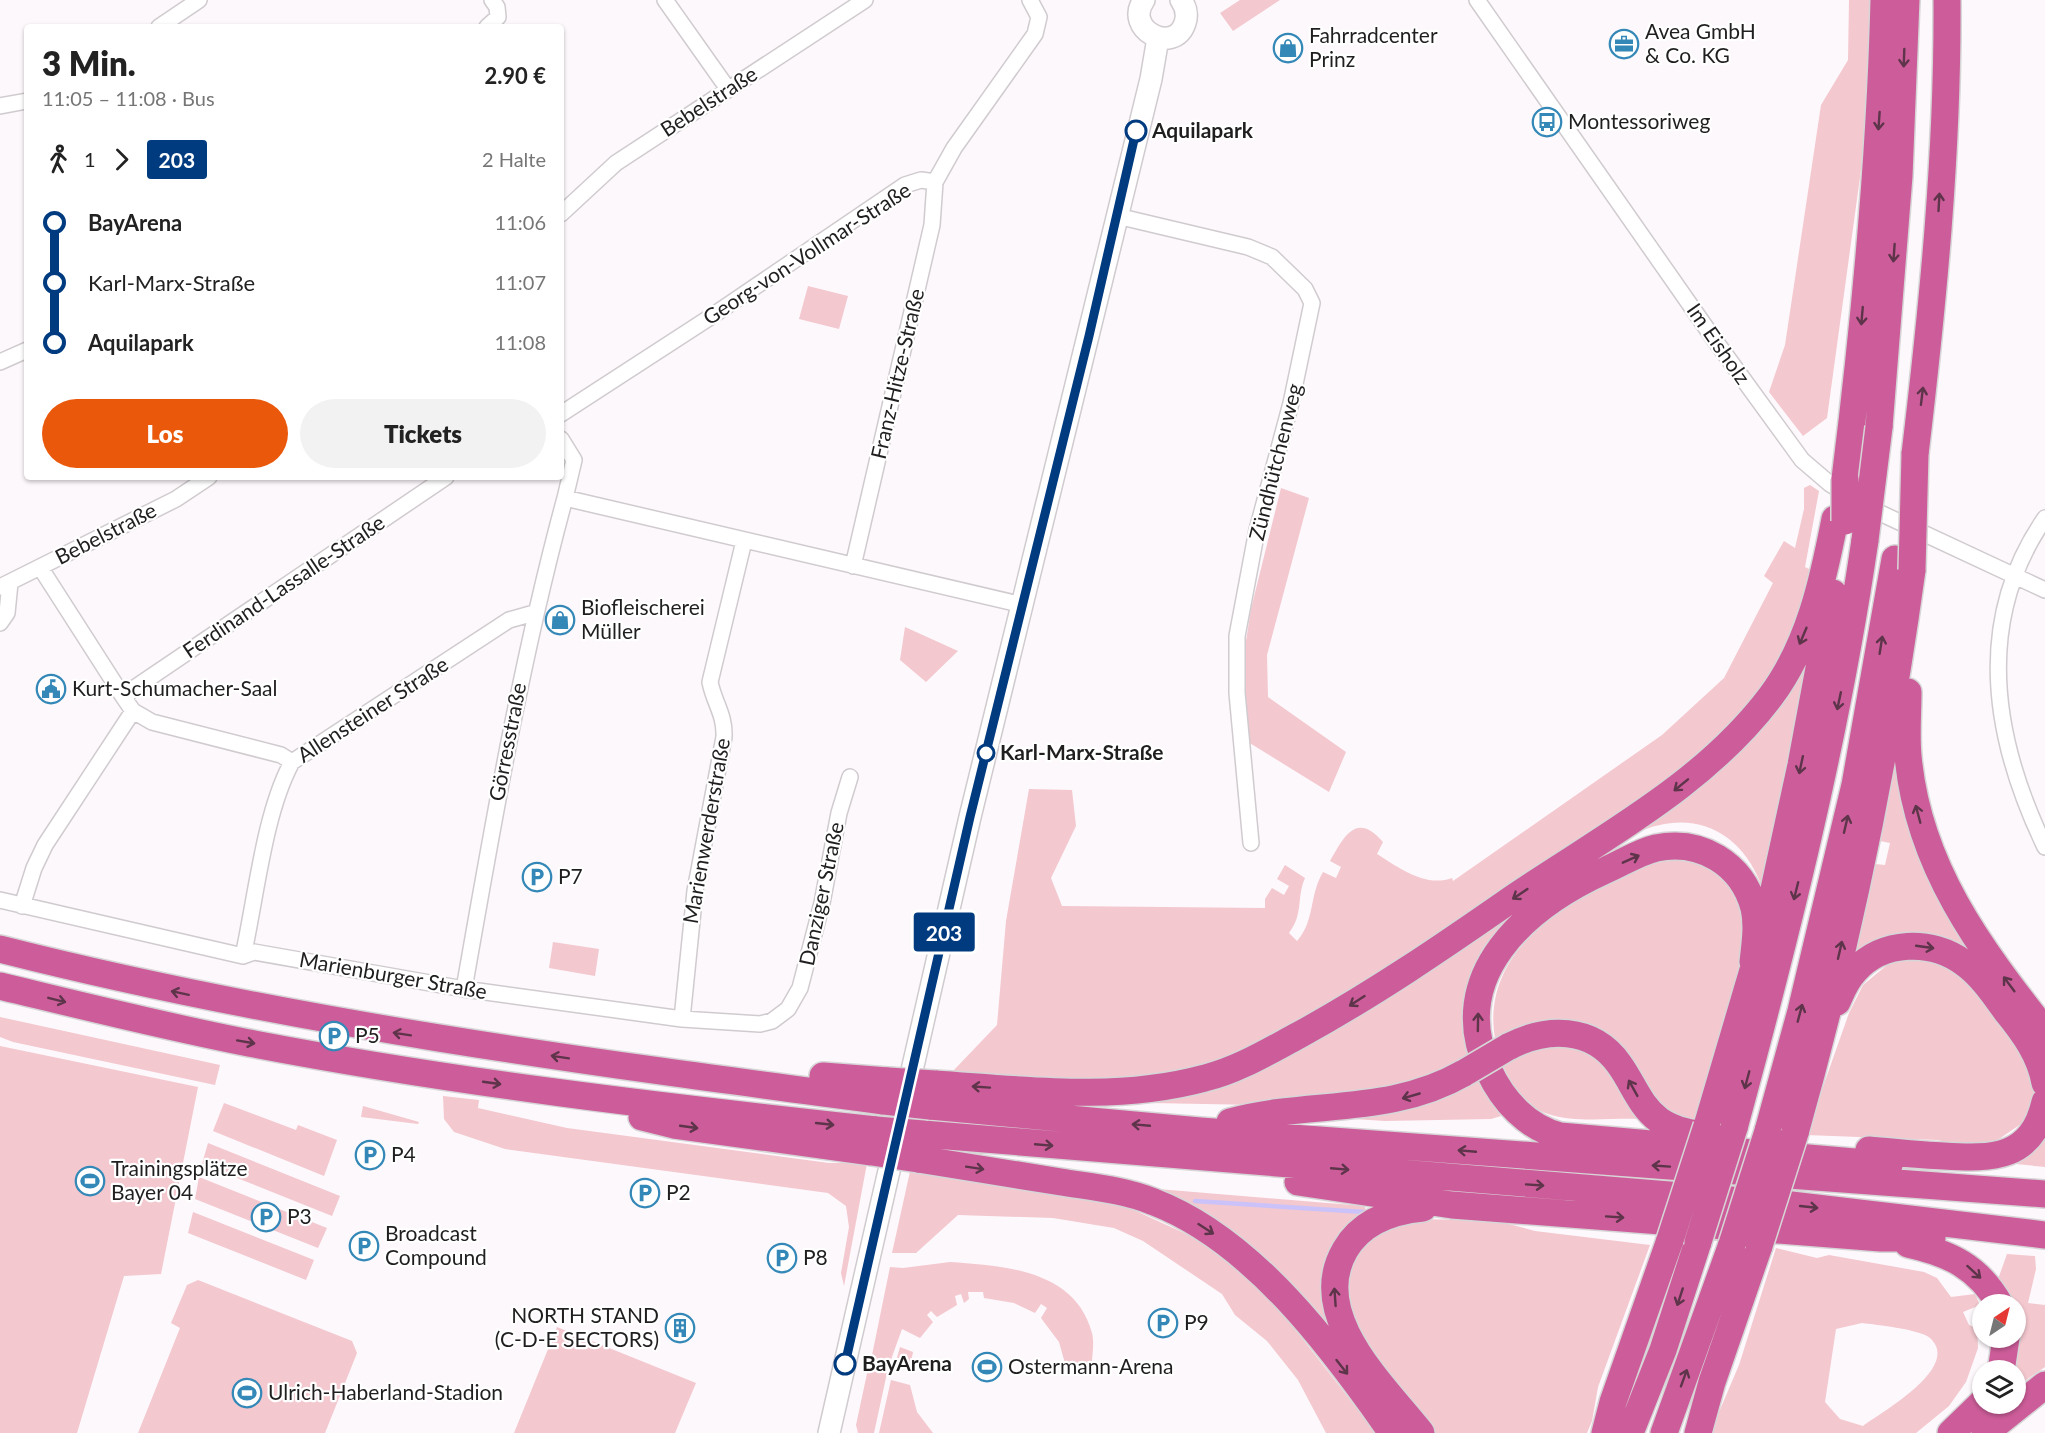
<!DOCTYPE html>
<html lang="de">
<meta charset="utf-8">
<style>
body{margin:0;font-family:Lato,sans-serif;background:#f2f2f2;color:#222;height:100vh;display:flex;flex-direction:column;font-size:22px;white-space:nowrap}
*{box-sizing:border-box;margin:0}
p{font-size:20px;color:#767676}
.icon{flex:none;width:33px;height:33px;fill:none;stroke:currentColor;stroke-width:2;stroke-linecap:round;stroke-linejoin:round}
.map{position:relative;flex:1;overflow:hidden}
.side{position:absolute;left:24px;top:24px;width:540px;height:456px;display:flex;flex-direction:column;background:#fff;border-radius:6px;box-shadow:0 2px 4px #0004}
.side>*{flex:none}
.badge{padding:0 12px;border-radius:4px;font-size:21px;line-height:39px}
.needle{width:39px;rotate:35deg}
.buttons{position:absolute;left:1972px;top:1294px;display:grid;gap:12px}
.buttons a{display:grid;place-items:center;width:54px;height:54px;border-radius:50%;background:#fff;box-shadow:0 2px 4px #0004;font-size:30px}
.map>.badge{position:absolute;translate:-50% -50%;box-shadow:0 0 0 3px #fff}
.legs{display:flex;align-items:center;gap:9px;height:66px;padding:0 18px;font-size:20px}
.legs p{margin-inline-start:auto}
.summary{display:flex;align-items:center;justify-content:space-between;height:102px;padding:0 18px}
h1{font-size:33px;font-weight:800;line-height:45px}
.action{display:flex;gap:12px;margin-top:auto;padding:12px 18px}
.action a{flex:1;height:69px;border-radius:36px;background:#ea580c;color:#fff;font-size:24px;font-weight:800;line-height:69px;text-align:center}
.action a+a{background:#f2f2f2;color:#222}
ul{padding:0 18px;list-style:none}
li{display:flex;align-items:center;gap:21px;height:60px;font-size:22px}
li i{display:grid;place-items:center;width:9px;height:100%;margin:0 8px;background:currentColor}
li i::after{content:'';width:15px;height:15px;margin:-8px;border:4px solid;border-radius:50%;background:#fff}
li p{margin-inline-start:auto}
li:first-child i{background:linear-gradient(#0000 50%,currentColor 0)}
li:last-child i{background:linear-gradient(currentColor 50%,#0000 0)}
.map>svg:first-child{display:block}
</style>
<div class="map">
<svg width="2045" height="1433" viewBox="0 0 2045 1433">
<rect width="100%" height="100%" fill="#fdf8fc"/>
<path fill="#f3c8cf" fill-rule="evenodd" d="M1240,0H1280L1233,31L1220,13Z
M1849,0H1871L1868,98L1861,170L1827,418L1803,436L1769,392L1785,345L1821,105L1848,60Z
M808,286L848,296L839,329L799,319Z
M1810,485L1819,491L1805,567L1813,571C1800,628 1769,685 1728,727C1672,785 1584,835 1516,881C1472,910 1428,939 1384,969C1325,1009 1265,1051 1196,1071C1128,1091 1036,1078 965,1076L953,1071L997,1025L1006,921L1029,789L1072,790L1076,826L1051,878L1062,906L1265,908V899L1272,888L1284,895L1289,886L1277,879L1285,865L1305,878C1296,899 1304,913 1289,933L1297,941C1315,921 1309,896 1323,872L1336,878L1341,867L1330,861C1344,837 1356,811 1383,842L1377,854C1398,867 1425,888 1452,878L1453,881L1662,735L1724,678L1773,583L1764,576L1784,541L1795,548L1804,509V488Z
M1281,488L1309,498L1267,655L1268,697L1346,752L1329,792L1248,742L1244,654L1251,609Z
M905,627L958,651L926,682L900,660Z
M1803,660L1809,661L1765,878L1761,884C1739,828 1690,808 1636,833C1614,843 1594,860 1574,873C1538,897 1479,930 1471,978C1470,988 1470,999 1469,1010C1466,1062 1472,1073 1501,1116L1491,1119L1385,1121L1339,1118L1399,1111L1424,1104L1420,1083L1257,1105L1151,1103L1171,1098L1634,825Z
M1895,766H1898L1978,955L1971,960L1867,953L1855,946L1875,864L1885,865L1890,843L1880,841Z
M1666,855L1719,869L1742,905L1743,962L1694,1128L1653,1101L1636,1070L1565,1042L1606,1063L1638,1119C1610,1118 1575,1123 1548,1114C1510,1101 1489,1044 1494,1007C1496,988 1504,969 1516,953C1531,932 1583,890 1607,879C1626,870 1647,863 1666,855Z
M553,942L599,949L595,976L549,968Z
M1924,958L1959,970L2022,1054L2035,1095L2024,1122L1993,1143L1959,1146L1938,1140L1806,1135L1849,1013L1863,985L1892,961Z
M0,1017L220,1065L215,1085L13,1042L0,1037Z
M0,1046L198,1087L161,1274L124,1276L77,1433H0Z
M443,1096L479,1100L478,1108L567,1128L829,1163H846L847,1155L868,1158L844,1286L841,1273L849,1227L846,1206L828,1193L505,1149L454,1132L444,1119Z
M224,1103L296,1130L298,1125L337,1140L324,1176L213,1131Z
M363,1106L419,1122L418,1124L361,1117Z
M2045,1124V1167L2016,1164L2015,1162Z
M208,1143L340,1196L332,1216L202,1164Z
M911,1167L1125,1206L1195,1238L1243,1274L1280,1310L1376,1433H1326L1298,1380L1267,1341L1235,1315L1222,1294L1143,1241L1114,1228L1053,1218L958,1215L916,1253H892Z
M199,1177L327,1228L318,1248L195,1199Z
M1158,1189L1364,1206L1367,1211L1333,1322L1326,1327C1273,1264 1235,1223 1158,1189Z
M193,1212L314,1260L306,1280L188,1233Z
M1399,1219L1494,1220L1535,1231L1650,1245L1598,1387L1592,1421L1587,1433H1434L1367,1348L1345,1304L1343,1289L1357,1247Z
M1776,1248L1817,1258L1829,1255L1924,1272L1937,1278L1951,1297L1975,1294L1980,1305L1963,1312L1969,1325L1977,1328L1978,1348L1966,1382L1949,1406L1916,1433H1710L1739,1365ZM1862,1323C1877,1325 1919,1329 1930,1338C1962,1367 1882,1412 1863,1426L1840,1419L1825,1402L1836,1329Z
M2007,1254L2035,1256L2036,1269L2028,1303L2045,1305V1367L2016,1387V1371H2009L2018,1325L2016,1305H2009L1997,1282Z
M950,1262C1003,1266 1075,1269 1092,1333C1095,1345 1091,1362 1091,1374H1068L1059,1342L1041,1318L1047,1308L1041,1304L1035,1313L1014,1303L984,1298L983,1292H968L969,1299L964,1303L961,1294L955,1296L957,1305L937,1317L931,1311L927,1315L933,1322L920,1338L902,1329L888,1368L870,1365L890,1267L903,1268Z
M198,1280L352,1341L357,1353L325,1433H138L180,1328L171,1323L187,1285Z
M557,1327L696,1383L675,1433H514Z
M900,1347L913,1352L910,1367H901L900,1370L894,1368Z
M868,1369L887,1373L874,1433H858L856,1425Z
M891,1380L910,1385L917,1412L933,1433H879Z"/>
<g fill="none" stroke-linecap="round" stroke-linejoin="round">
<path stroke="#cbc2f9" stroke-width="4.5" d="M1195,1201L1364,1212"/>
<g stroke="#d0cbcf" stroke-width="18">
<path id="street" d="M665,0L728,89
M1477,0L1714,339L1802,460L1830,484L1863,505L2045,590
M159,27L199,0
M487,27L498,17L497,7L492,0
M0,106L27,101
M561,214L616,163L865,0
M1117,216L1248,247L1272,257L1305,289L1312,303L1291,403L1257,530L1237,636V693L1251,843
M0,362L27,350
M561,414L712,316L905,185L921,180L935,182L954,148L1035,34L1039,17L1030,0
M561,439L574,460L565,498L1023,605
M2045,518C1973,622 1993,739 2045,847
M853,566L932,225L935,182
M40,567L124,698L133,711L152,722L281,755L292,762
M0,587L176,499L209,477
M0,623L7,613L10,583
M124,698L133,689L446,477
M0,900L243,956L254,952L464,989L682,1019L760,1024L772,1021L788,1009L800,988L822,903L839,813L850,777
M22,906L34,868L45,845L133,711
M243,956C256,898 264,813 292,762L509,620L534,613
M464,989C493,824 521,660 565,498
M682,1019L695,891L724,737C725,714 714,703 710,682L744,541"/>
</g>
<g stroke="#d0cbcf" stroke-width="24">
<path id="secondary" d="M1144,0C1123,29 1174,56 1185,23C1188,14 1186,7 1181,0
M829,1433L970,817L1151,79L1158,38"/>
</g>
<g stroke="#d7d6d7" stroke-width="30">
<path id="highway" d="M1879,427L1899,176L1906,0
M1915,454C1933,304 1948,152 1947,0
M1845,479C1865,320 1880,160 1884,0
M1908,692C1908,713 1906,734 1908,756C1918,866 1979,947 2045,1031
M0,949C291,1023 587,1062 884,1101
M1753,962C1755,944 1758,925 1754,908C1742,863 1700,839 1656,848C1639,852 1622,863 1606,870C1527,906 1444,975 1489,1071C1503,1101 1527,1127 1560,1136L1889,1165
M0,986C79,1005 159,1025 239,1041C449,1082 663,1107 876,1130
M1837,1002C1842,991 1846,980 1855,971C1882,940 1932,939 1964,963C1981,975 1994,994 2006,1011C2024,1033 2040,1055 2045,1083
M1508,1047C1546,1027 1592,1026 1619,1064C1633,1083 1639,1105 1659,1120C1675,1131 1693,1134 1711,1136
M823,1076L888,1081
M935,1084C1025,1090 1117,1102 1205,1078C1238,1070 1269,1051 1299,1035C1374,994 1444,946 1513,898C1603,837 1704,785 1771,696C1809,645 1823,581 1835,519
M930,1106L1200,1131L2045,1194
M642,1117L674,1125L872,1152
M1230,1122C1309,1100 1389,1116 1464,1073
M1707,1126L1766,926L1801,765L1833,593
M1734,1128C1787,933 1836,739 1865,540
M1768,1131L1801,1011L1855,785L1895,559
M1795,1133C1847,949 1886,759 1912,570
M923,1134L1791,1205L2045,1235
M1869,1150C1894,1152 1919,1155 1944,1156C1993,1159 2032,1159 2045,1102
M918,1159C966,1167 1013,1174 1061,1182C1092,1187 1125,1190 1154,1202C1253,1240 1333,1348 1392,1433
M1298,1182L1452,1205L1881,1238H1932
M1908,1244C1949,1253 1979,1267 2000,1305
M2001,1371L2006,1338
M1421,1433C1383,1385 1307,1315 1345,1250C1361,1222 1392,1211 1423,1208
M1605,1433L1613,1402L1670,1240
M1630,1433L1663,1350L1698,1242
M1664,1433L1732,1244
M1698,1433L1712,1382L1759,1246
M1951,1433L1983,1402
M1985,1433L2045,1385"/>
</g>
<use href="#street" stroke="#fff" stroke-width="15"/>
<use href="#secondary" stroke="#fff" stroke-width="21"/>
<use href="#highway" stroke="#cd5d9a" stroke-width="27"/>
<g stroke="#d7d6d7" stroke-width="30" stroke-linecap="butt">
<path id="highway-bridge" d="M1845,521V479
M1865,540L1879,427
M1912,570L1915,454
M1464,1073L1508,1047
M888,1081L935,1084
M884,1101L930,1106
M876,1130L923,1134
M872,1152L918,1159
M1670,1240L1707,1126
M1698,1242L1734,1128
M1732,1244L1768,1131
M1759,1246L1795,1133"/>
</g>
<use href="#highway-bridge" stroke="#cd5d9a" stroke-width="27"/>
</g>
<defs><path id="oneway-shaft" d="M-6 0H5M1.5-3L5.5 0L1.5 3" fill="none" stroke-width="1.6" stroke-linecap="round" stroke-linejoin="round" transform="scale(1.5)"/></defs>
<g stroke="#5d344a">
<use href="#oneway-shaft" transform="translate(1904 58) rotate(92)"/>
<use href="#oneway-shaft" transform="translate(1879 121) rotate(94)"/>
<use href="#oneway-shaft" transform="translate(1939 202) rotate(-87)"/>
<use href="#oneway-shaft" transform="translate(1894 253) rotate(94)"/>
<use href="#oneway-shaft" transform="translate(1862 316) rotate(95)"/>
<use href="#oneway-shaft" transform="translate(1922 396) rotate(-83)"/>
<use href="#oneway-shaft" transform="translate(1803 636) rotate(113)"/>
<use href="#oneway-shaft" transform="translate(1881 645) rotate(-81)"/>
<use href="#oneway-shaft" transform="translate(1839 701) rotate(102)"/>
<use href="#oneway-shaft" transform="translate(1801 765) rotate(102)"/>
<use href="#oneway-shaft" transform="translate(1681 785) rotate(141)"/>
<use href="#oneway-shaft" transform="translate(1918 814) rotate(-105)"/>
<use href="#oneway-shaft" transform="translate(1846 824) rotate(-77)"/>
<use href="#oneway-shaft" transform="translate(1631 859) rotate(-24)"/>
<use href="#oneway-shaft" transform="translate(1796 891) rotate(104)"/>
<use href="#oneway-shaft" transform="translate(1520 894) rotate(146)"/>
<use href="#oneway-shaft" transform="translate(1925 947) rotate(8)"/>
<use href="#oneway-shaft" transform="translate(1840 950) rotate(-77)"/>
<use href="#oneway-shaft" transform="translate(2009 984) rotate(-127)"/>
<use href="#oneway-shaft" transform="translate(180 993) rotate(-168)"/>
<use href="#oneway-shaft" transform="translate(57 1000) rotate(14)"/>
<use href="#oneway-shaft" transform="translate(1357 1001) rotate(147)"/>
<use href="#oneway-shaft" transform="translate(1800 1013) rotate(-75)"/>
<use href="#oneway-shaft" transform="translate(1478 1022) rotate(-89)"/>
<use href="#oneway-shaft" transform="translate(402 1034) rotate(-171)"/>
<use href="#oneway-shaft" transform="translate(246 1042) rotate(10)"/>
<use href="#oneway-shaft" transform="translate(560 1057) rotate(-171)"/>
<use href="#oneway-shaft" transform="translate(1747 1080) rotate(105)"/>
<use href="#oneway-shaft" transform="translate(492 1083) rotate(8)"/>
<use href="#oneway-shaft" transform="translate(981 1087) rotate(-176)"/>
<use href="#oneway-shaft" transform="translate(1633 1088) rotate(-119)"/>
<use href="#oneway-shaft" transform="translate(1411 1096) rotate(164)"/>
<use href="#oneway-shaft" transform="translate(825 1124) rotate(6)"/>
<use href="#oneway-shaft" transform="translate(1141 1125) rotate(-175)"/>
<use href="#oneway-shaft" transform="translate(689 1127) rotate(8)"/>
<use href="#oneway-shaft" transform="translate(1044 1145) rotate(5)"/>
<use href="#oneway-shaft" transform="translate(1467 1151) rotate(-175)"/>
<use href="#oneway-shaft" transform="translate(1661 1166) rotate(-176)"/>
<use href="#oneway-shaft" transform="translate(975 1168) rotate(9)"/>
<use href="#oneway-shaft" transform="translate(1340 1169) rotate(5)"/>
<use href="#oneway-shaft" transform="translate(1535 1185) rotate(4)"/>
<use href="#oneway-shaft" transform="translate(1809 1207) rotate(6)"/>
<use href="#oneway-shaft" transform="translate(1615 1217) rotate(4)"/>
<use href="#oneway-shaft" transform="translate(1206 1229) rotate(33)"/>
<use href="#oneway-shaft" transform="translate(1974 1272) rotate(42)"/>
<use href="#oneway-shaft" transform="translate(1335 1297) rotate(-94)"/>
<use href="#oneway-shaft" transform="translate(1680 1297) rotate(108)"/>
<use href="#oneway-shaft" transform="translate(1342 1367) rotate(52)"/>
<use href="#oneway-shaft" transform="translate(1684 1378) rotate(-70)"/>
</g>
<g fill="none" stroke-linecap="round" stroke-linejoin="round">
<g stroke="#fff" stroke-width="14">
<path id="line-1" d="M845,1364L970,817L1089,336L1136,131"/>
</g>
<use href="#line-1" stroke="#003b80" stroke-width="9"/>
</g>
<defs>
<g id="office-ring" transform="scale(1.5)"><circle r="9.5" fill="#fff" stroke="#3388b7" stroke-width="1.5"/><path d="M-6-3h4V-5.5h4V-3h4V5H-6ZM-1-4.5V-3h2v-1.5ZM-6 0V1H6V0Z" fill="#3388b7"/></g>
<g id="shop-ring" transform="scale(1.5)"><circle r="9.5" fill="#fff" stroke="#3388b7" stroke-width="1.5"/><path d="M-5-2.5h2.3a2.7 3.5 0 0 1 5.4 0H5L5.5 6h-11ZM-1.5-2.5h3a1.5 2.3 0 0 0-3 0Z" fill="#3388b7"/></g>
<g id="bus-ring" transform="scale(1.5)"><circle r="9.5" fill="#fff" stroke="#3388b7" stroke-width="1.5"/><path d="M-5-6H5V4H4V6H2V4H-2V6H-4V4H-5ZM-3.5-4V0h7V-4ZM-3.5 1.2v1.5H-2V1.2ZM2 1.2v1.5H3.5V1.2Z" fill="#3388b7"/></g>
<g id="civic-ring" transform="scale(1.5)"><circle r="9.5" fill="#fff" stroke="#3388b7" stroke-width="1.5"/><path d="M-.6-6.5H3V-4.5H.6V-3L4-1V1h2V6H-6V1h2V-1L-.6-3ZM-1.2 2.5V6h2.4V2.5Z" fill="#3388b7"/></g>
<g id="parking-ring" transform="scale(1.5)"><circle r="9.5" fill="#fff" stroke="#3388b7" stroke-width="1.5"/><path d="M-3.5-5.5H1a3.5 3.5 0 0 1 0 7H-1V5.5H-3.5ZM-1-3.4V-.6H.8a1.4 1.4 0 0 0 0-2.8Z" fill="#3388b7"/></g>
<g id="stadium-ring" transform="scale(1.5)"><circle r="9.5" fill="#fff" stroke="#3388b7" stroke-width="1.5"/><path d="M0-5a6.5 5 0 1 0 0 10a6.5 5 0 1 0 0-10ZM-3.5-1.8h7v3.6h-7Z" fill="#3388b7"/></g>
<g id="building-ring" transform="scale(1.5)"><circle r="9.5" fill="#fff" stroke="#3388b7" stroke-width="1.5"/><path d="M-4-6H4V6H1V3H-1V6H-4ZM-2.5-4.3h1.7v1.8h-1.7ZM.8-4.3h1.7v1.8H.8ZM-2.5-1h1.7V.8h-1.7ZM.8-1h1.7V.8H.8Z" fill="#3388b7"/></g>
</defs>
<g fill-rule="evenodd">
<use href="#office-ring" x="1624" y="44"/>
<use href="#shop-ring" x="1288" y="48"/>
<use href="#bus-ring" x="1547" y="122"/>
<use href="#shop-ring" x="560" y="620"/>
<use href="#civic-ring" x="51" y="689"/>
<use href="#parking-ring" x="537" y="877"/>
<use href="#parking-ring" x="334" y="1036"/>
<use href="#parking-ring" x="370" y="1155"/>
<use href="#stadium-ring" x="90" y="1181"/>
<use href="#parking-ring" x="645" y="1193"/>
<use href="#parking-ring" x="266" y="1217"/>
<use href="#parking-ring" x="364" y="1246"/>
<use href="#parking-ring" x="782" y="1258"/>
<use href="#parking-ring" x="1163" y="1323"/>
<use href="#building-ring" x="680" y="1328"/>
<use href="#stadium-ring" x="987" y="1367"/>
<use href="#stadium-ring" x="247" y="1393"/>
</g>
<g fill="#fff" stroke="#003b80" stroke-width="3">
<circle cx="1136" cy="131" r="10"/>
<circle cx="986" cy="753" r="8"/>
<circle cx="845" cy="1364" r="10"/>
</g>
<g text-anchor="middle" stroke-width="4.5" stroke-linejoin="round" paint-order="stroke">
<g font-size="21" fill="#201e1f" stroke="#fff" text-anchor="start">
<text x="1645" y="39">Avea GmbH<tspan x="1645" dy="24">&amp; Co. KG</tspan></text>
<text x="1309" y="43">Fahrradcenter<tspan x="1309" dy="24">Prinz</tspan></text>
<text x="1568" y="129">Montessoriweg</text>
<text x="581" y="615">Biofleischerei<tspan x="581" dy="24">Müller</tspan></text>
<text x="72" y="696">Kurt-Schumacher-Saal</text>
<text x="558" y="884">P7</text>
<text x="355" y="1043">P5</text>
<text x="391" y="1162">P4</text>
<text x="111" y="1176">Trainingsplätze<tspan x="111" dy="24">Bayer 04</tspan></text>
<text x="666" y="1200">P2</text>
<text x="287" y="1224">P3</text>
<text x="385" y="1241">Broadcast<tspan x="385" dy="24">Compound</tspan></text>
<text x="803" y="1265">P8</text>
<text x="659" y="1323" text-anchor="end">NORTH STAND<tspan x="659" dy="24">(C-D-E SECTORS)</tspan></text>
<text x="1184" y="1330">P9</text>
<text x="1008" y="1374">Ostermann-Arena</text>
<text x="268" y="1400">Ulrich-Haberland-Stadion</text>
</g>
<g font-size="21" fill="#201e1f" stroke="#fff">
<text transform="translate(709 102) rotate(-33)" y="7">Bebelstraße</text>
<text transform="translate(807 254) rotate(-33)" y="7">Georg-von-Vollmar-Straße</text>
<text transform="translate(1718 344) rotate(55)" y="7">Im Eisholz</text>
<text transform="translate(898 374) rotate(-77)" y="7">Franz-Hitze-Straße</text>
<text transform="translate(1276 462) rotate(-76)" y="7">Zündhütchenweg</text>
<text transform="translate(106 534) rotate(-27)" y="7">Bebelstraße</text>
<text transform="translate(284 587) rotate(-34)" y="7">Ferdinand-Lassalle-Straße</text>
<text transform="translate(373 710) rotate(-33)" y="7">Allensteiner Straße</text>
<text transform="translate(508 742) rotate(-79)" y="7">Görresstraße</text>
<text transform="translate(707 831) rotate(-80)" y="7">Marienwerderstraße</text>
<text transform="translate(822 894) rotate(-78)" y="7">Danziger Straße</text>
<text transform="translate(393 976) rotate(10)" y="7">Marienburger Straße</text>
</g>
<g font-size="21" font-weight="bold" fill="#201e1f" stroke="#fff" text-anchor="start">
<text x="1152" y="138">Aquilapark</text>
<text x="1000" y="760">Karl-Marx-Straße</text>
<text x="862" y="1371">BayArena</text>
</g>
</g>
</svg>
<div class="buttons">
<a><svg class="needle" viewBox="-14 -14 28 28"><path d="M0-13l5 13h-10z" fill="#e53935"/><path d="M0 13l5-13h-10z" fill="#767676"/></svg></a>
<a><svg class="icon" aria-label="layers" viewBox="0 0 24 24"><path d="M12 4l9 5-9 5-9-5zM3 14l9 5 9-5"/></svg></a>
</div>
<b class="badge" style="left:944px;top:932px;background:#003b80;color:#fff">203</b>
<section class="side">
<div class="summary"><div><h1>3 Min.</h1><p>11:05 – 11:08 · Bus</p></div><b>2.90 €</b></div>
<div class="legs"><svg class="icon" aria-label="walk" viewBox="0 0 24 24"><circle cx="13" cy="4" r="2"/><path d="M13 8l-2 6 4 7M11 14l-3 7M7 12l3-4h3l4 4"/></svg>1<svg class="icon" aria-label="forward" viewBox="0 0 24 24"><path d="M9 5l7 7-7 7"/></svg><b class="badge" style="background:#003b80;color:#fff">203</b><p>2 Halte</p></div>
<ul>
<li><i style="color:#003b80"></i><b>BayArena</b><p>11:06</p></li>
<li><i style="color:#003b80"></i><span>Karl-Marx-Straße</span><p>11:07</p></li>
<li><i style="color:#003b80"></i><b>Aquilapark</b><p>11:08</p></li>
</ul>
<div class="action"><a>Los</a><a>Tickets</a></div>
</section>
</div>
